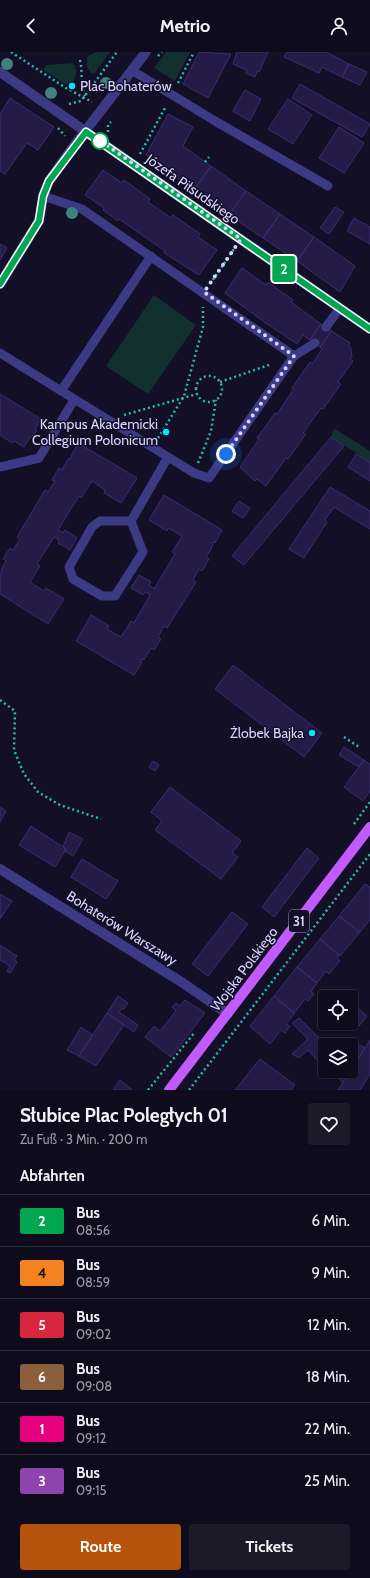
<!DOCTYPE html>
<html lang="de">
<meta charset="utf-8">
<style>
body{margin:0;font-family:Cabin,sans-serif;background:#1c1929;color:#f1f3f6;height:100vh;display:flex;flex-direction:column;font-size:15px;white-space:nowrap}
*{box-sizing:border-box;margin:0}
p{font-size:13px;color:#9b9ba3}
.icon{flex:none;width:22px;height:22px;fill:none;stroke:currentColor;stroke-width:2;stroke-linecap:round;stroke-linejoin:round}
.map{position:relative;height:1038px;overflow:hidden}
.drawer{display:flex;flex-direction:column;background:#0e0b1c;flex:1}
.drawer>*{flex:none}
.badge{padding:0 8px;border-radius:3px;font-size:14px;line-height:26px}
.fabs{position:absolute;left:318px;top:938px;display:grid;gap:8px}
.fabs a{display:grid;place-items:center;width:40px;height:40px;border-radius:4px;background:#0e0b1c;box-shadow:0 1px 3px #0004,0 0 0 1px #2e2b3b;font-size:20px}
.you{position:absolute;width:20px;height:20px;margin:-10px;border:3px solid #fff;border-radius:50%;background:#1a73e8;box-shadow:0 0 0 6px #1a73e833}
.map>.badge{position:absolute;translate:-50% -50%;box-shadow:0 0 0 2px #fff}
h2{padding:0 20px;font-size:15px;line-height:36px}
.round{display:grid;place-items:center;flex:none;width:42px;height:42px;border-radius:4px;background:#1c1929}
.summary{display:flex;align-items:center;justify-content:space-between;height:68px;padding:0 20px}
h1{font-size:19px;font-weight:800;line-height:30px}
.button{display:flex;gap:8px;margin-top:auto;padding:8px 20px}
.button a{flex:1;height:46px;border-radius:4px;background:#b45309;color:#fff;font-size:16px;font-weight:800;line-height:46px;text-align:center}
.button a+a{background:#1c1929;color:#f1f3f6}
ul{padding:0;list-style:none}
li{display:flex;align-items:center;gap:12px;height:52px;padding:0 20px;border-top:1px solid #2e2b3b}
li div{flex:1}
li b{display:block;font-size:15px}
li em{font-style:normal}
li .badge{min-width:44px;font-weight:700;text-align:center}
header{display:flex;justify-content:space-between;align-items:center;height:52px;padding:0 20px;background:#0e0b1c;font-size:18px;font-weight:800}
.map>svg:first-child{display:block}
</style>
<header><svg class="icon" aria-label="back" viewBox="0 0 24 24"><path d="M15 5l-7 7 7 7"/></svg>Metrio<svg class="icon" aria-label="person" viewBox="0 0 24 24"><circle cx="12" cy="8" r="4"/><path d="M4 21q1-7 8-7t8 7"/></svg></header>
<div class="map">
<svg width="370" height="1038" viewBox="0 0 370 1038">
<rect width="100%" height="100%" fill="#130f26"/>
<path fill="#12302f" d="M96,0H110L95,21H91C86,16 86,11 88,4Z
M166,0H190L175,29L154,16Z
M73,11C78,17 76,25 72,32H65L43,18L46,13Z
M154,243L196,273L148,342L106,314Z
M334,376L370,399V410L331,385Z"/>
<path fill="#241b47" stroke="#3b2d73" d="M199,0L231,2L208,46L183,32Z
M237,0H268L259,20L257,19L255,25L245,21L247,18L233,12Z
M287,0H326L349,12L342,25L322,15L319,21L284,5Z
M349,12L367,20L360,33L342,25Z
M300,32L370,72L362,85L292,46Z
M245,38L261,47L250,69L233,59Z
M10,46L54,75L38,98L27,91L5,122L0,119V62Z
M288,47L312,63L293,92L268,77Z
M168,62L193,75L183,94L211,114L194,138L146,103Z
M339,75L364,91L344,121L319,106Z
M211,114L246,139L229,163L194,138Z
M103,118L122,131L124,128L150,147L148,150L171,166L173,163L200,182L198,185L217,198L199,223L164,201L165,199L119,167L118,169L103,158L104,156L85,143Z
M246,139L280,162L263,186L229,163Z
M335,155L344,160L329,182L320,176Z
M280,162L314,185L297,209L263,186Z
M354,166L370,175V192L347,179Z
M314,185L355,214L340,240L297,209Z
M0,192L7,196L0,208Z
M242,216L266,233L268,230L293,248L291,250L321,272L310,288L303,283L297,292L267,272L225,241Z
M321,272L332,279L320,295L310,288Z
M332,279L350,291L348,294L351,296L352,305L350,307L353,309L338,330L341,332L323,357L321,356L303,381L306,382L288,407L286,406L266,434L257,427L255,429L240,415L259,387L257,386L275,361L277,362L294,337L292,336L310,310L312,312L322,297L320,295Z
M0,342L41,367L35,377L37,378L32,386L30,385L24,395L14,389L12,391L0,383Z
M331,385L344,394L244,513L232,504Z
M78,391L137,426L121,451L104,441L105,438L92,429L81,446L79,444L58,478L63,481L65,478L77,486L70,498L58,491L59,488L54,485L37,512L40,514L30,530L44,539L46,536L64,547L48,572L0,542V521L3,519L1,518L6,509L3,507L10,496L13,498L20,487L17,485L45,438L48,440L55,429L52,428L59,416L62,418L69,406L71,407L72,405L71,404Z
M356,402L370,410V429L348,415Z
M330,435L370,459V477L334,455L325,468L327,470L304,506L289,497Z
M164,443L222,478L215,491L213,490L212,492L213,493L206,506L209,507L202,519L199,517L193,528L196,530L167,576L164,574L158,585L161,587L154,598L151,596L144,608L142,607L140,609L142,611L134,623L76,589L91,563L109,574L107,577L121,585L131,569L134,571L150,543L145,540L143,543L131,536L139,523L151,530L149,533L154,537L175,502L172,500L182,484L168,476L167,479L149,468Z
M239,449L250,456L243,466L232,459Z
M233,613L322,681L304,705L215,637Z
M344,695L364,708L359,715L339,703Z
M364,708L370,712V739L363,749L344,735Z
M153,709L159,713L155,719L149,715Z
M170,735L241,789L232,801L238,805L221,827L155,778L162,769L151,760Z
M0,755L6,759L0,770Z
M31,774L66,797L55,815L19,793Z
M69,780L83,787L73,804L65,799L66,797L63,795Z
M307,796L319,806L274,865L262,855Z
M82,807L118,829L106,847L71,825Z
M365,832L370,835V868L360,880L339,864Z
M0,842L12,849L0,867Z
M232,860L248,872L208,924L192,912Z
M339,864L360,880L340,904L320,887Z
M320,887L339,903L337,906L340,909L329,922L326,919L317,931L297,915Z
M0,893L17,904L14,908L17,910L10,921L7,919L10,914L0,908Z
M297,915L317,931L311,940L314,942L308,949L305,947L294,961L274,944Z
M118,944L128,951L124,957L122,956L119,960L138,973L134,980L107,961Z
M274,944L295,961L286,972L290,974L285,981L281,978L270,992L250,974Z
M185,948L205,961L171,1005L145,985L154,974L160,979L176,959L172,955L176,951L180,954Z
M351,950L367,964L358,975L351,970Z
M107,961L124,973L96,1014L79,1004Z
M299,966L326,993L325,1000L317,1008L308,998L299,1006L292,1002L307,988V986L292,971Z
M81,975L93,983L79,1004L67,998Z
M352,988L365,996L351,1018V993H349Z
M370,988V1022L360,1038H338Z
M260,1007L295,1033L291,1038H235Z
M332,1019H350L343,1030L331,1021Z
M120,1028L132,1038H113Z"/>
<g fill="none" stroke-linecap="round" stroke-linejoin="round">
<path stroke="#2fb8b0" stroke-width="2.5" stroke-dasharray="2 3" stroke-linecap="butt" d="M11,0L66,36L92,50
M158,4L162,0
M80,8C83,21 80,32 85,44
M178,31L194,0
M69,52L81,49L117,0
M58,76L65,84
M108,80V73L111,70
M140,102L166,54
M205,110L209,105
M210,232L234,197
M196 337a13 13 0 1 1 26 0a13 13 0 1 1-26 0Z
M220,330L272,312
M124,363L197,342
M158,386L184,344L203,275V255
M198,411L211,379L216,348
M0,648L15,659L14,698L24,722L38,740L60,753L101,767
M344,685L359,695
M354,772L370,750
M148,1038L195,980
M189,1038L370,802"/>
<path stroke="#3d3a85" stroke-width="9" d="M133,19L215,69L328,134
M43,144L82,157L294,304
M326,275L340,256
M0,301L194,421L209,426L294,304L315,291
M61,339L151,204
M0,415L39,406L74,348
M131,469L143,500L115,544H102L73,527L69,515L92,475L100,469H131L168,405"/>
<path stroke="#3d3a85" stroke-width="10" d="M0,20L370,277
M0,232L39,169L43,144L49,129L76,91L146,0
M0,817L183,931L228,962"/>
<path stroke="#c25bff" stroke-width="10" d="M169,1038L370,775"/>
</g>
<g fill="#3d827b">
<circle cx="7" cy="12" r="6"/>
<circle cx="106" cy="31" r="6"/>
<circle cx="51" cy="41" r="6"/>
<circle cx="72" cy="161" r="6"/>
</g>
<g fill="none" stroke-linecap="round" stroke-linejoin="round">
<g stroke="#fff" stroke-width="9">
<path id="line" d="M0,232L39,169L43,144L49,129L86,80L370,277"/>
</g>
<use href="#line" stroke="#00a651" stroke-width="6"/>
<path stroke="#d9d4ff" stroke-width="4" stroke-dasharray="0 7.2" d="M100,89L98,87L241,187L204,240L294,304L226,402"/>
</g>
<g fill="#00e5ff" stroke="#130f26" stroke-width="1.5">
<circle cx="72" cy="34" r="4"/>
<circle cx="166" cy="380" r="4"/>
<circle cx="312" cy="681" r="4"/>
</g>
<circle fill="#fff" stroke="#00a651" stroke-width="2" cx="100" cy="89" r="8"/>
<g text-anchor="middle" stroke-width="3" stroke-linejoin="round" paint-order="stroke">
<rect fill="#130f26" stroke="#9e99be" stroke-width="1" x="289" y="858" width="20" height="22" rx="3"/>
<g font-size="13" font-weight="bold" fill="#d9d4ff">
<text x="299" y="874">31</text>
</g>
<g font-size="14" fill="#d9d4ff" stroke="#130f26" text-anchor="end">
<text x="80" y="39" text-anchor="start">Plac Bohaterów</text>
<text x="158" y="377">Kampus Akademicki<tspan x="158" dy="16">Collegium Polonicum</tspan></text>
<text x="304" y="686">Żlobek Bajka</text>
</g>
<g font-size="14" fill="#d9d4ff" stroke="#130f26">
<text transform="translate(193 137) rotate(35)" y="5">Józefa Piłsudskiego</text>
<text transform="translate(122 876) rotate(32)" y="5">Bohaterów Warszawy</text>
<text transform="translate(244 917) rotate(-53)" y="5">Wojska Polskiego</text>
</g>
</g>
</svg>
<div class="fabs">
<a><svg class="icon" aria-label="locate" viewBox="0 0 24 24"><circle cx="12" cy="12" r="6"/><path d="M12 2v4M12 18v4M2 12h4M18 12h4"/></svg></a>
<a><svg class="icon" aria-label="layers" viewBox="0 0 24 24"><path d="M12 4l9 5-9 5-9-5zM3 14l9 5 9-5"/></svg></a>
</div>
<div class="you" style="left:226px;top:402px"></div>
<b class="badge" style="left:284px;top:217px;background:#00a651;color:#fff">2</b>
</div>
<section class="drawer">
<div class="summary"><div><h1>Słubice Plac Poległych 01</h1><p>Zu Fuß · 3 Min. · 200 m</p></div><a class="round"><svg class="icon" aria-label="heart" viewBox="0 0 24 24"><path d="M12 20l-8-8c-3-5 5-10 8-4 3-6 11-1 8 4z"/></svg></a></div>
<h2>Abfahrten</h2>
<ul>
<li><span class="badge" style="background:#00a651;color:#fff">2</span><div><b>Bus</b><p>08:56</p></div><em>6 Min.</em></li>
<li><span class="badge" style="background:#f58220;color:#111">4</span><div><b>Bus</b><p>08:59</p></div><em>9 Min.</em></li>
<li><span class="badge" style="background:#d7263d;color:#fff">5</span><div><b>Bus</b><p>09:02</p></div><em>12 Min.</em></li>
<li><span class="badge" style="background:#8b5e3c;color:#fff">6</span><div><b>Bus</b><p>09:08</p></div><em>18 Min.</em></li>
<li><span class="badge" style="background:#e6007e;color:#fff">1</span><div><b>Bus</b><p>09:12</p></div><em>22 Min.</em></li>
<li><span class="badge" style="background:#8e44ad;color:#fff">3</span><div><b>Bus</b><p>09:15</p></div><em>25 Min.</em></li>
</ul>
<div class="button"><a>Route</a><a>Tickets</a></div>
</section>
